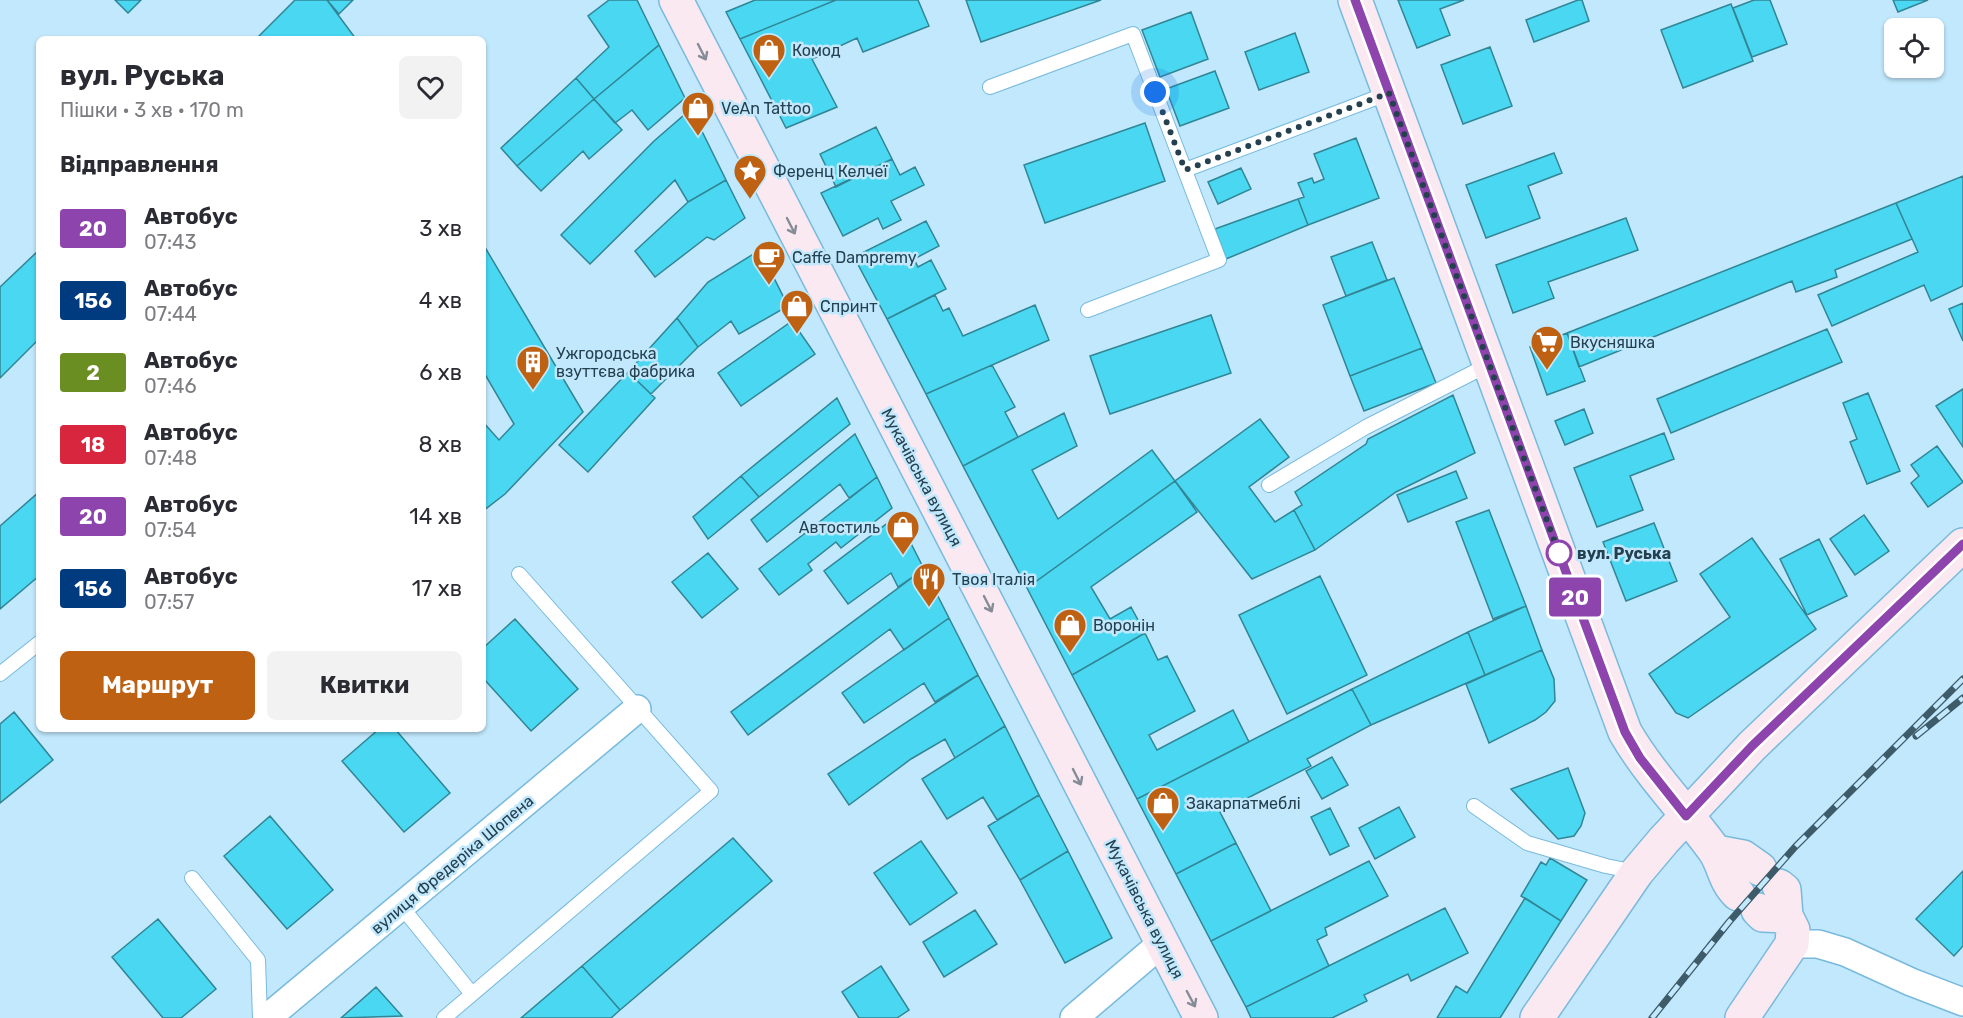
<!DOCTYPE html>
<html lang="uk">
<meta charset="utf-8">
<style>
body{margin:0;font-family:Rubik,sans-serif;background:#f2f2f3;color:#2b2b33;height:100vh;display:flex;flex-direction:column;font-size:22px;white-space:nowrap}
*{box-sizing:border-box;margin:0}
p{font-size:20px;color:#7c7c81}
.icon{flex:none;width:33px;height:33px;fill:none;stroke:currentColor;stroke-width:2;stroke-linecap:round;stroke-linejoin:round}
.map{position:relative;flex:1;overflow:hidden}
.sheet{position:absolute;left:36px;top:36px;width:450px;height:696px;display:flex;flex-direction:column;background:#fff;border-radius:9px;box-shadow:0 2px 4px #0004}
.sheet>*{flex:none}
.badge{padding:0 12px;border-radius:4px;font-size:21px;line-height:39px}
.fabs{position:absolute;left:1884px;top:18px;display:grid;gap:12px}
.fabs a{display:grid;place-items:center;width:60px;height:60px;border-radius:9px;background:#fff;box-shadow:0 2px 4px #0004;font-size:30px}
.you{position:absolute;width:30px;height:30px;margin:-15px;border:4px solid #fff;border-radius:50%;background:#1a73e8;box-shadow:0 0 0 9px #1a73e833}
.map>.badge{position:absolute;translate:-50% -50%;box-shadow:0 0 0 3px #fff}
h2{padding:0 24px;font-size:22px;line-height:54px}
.round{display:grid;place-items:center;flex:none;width:63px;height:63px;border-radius:9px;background:#f2f2f3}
.summary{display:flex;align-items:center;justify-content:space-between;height:102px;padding:0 24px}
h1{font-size:28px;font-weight:700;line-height:45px}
.action{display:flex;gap:12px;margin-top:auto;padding:12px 24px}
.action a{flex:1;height:69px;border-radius:9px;background:#be6113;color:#fff;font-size:24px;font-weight:700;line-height:69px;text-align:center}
.action a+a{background:#f2f2f3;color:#2b2b33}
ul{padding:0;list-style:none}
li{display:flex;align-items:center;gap:18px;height:72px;padding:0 24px}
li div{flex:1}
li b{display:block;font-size:22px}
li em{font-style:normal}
li .badge{min-width:66px;font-weight:700;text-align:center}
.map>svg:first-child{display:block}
</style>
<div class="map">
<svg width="1963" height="1018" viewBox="0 0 1963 1018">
<rect width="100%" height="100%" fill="#c1e8fd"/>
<path fill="#49d7f1" stroke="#318595" stroke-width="1.5" d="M115,0H141L128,13Z
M295,0H327L356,39H256Z
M327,0H353L339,14Z
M609,0H637L659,45L594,99L576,78L609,47L588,16Z
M755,0H836L740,39L726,12Z
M836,0H918L929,26L863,52L857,38L812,59L837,107L786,128L740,39Z
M966,0H1101L981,42Z
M1398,0H1464L1440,9L1450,35L1417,48Z
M1578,0H1582L1589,21L1534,42L1526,20Z
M1754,0H1770L1787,44L1752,57L1733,8Z
M1893,0H1928L1898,12Z
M1731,4L1753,61L1683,88L1661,30Z
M1191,12L1208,59L1160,77L1142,30Z
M1295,33L1309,72L1259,90L1245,52Z
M659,45L685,98L648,130L632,110L615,123L594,99Z
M1490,47L1512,106L1463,124L1441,65Z
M1215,71L1229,108L1180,126L1166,89Z
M576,78L594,99L517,166L501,148Z
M594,99L622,130L589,159L583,151L541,191L517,166Z
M691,109L726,180L688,202L675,180L590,264L561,235L654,141Z
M1145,123L1165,181L1045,223L1024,165Z
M876,127L892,159L836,187L820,154Z
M1356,138L1379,198L1308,225L1298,199L1304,197L1298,183L1312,178L1314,183L1324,179L1314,154Z
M1554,153L1562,173L1528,186L1540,218L1486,238L1466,185Z
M892,159L900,175L915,167L924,185L891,201L901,220L883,229L878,218L843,236L821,193Z
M1241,168L1251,189L1218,204L1208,182Z
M1963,176V286L1931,301L1924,285L1832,326L1818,295L1918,252L1896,203Z
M726,180L745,218L714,240L707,237L655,277L635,251L688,202Z
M1298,199L1308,225L1226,259L1215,229Z
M1896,203L1912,239L1835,270L1837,277L1796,292L1792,281L1579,367L1567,333Z
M1626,218L1638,250L1548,282L1554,298L1513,313L1496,265Z
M926,221L939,246L914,259L918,267L931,260L946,289L887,319L854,257Z
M1372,242L1387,280L1346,296L1331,257Z
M483,244L583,412L505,494L483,511V422L499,440L514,424L483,371Z
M39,250V339L0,378V287Z
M760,250L788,306L739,334L731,321L698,347L677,318L708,282Z
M1394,278L1422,348L1350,376L1323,305Z
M935,295L943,311L949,308L963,336L1035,305L1049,340L926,394L887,319Z
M1963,303V341L1949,309Z
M1211,315L1231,373L1110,414L1090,356Z
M677,318L698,347L651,394L628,372Z
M792,321L815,354L741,406L718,373Z
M1827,329L1842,362L1671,433L1657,399Z
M1567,333L1585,381L1547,395L1530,347Z
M1422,348L1436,383L1364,411L1350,376Z
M992,365L1015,407L1005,412L1018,437L963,466L926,394Z
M628,372L655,398L588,472L559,445Z
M1963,389V447L1936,406Z
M1868,393L1900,471L1867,484L1850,442L1857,439L1843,403Z
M1453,395L1475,453L1396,492L1315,550L1294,510L1302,505L1295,492L1366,444L1368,439Z
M837,398L850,424L759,497L741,476Z
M1584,409L1593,433L1565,445L1555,421Z
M1064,413L1077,446L1032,470L1058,519L1152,450L1175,481L1027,588L963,466Z
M1260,419L1289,457L1249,487L1275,522L1294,510L1315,550L1252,579L1175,481Z
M1664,433L1674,459L1630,476L1643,510L1597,527L1574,468Z
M855,434L877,477L849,498L840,484L767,542L751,520Z
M1937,446L1963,482L1928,507L1911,483L1919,476L1911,465Z
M1456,471L1467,498L1408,522L1397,495Z
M741,476L759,497L708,539L693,517Z
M877,477L892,508L841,548L836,542L808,564L812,570L779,595L759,569Z
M1175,481L1197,512L1091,587L1110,619L1131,607L1145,633L1072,675L1027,588Z
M39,492V576L0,609V526Z
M1489,510L1526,606L1493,619L1456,522Z
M1864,515L1889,551L1855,575L1830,539Z
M897,516L924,569L898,587L891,573L848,604L824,571Z
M1654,523L1677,581L1626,601L1603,542Z
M1752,538L1816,629L1688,718L1676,713L1649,674L1730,617L1700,574Z
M1819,539L1847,596L1807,615L1780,559Z
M708,553L738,589L702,618L672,582Z
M924,569L949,618L904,650L890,629L748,735L731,712Z
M1320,576L1367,675L1287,714L1239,615Z
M1526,606L1542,650L1485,675L1468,632Z
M949,618L978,675L935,702L924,683L864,723L842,693Z
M515,619L578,689L531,731L483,678V648Z
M1468,632L1485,675L1371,725L1352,689Z
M1145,633L1158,660L1167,656L1195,711L1149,735L1157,750L1233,710L1249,742L1137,799L1072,675Z
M1542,650L1554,679L1555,701L1546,712L1535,720L1489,743L1466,684Z
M978,675L1005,726L955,758L945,739L911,759L849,805L828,774Z
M1352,689L1371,725L1307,759L1311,766L1220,812L1236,843L1176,874L1137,799Z
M14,712L53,760L0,803V724Z
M1005,726L1039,795L997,820L983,797L947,819L922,779Z
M379,729H395L450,793L404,832L342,761Z
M1332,757L1348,785L1322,799L1306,771Z
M1568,768L1585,813L1581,826L1574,836L1558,839L1511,789Z
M1039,795L1068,851L1020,880L988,826Z
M1399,807L1415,837L1375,859L1359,828Z
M1330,808L1349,846L1330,855L1311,817Z
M270,816L333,890L287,929L224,856Z
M733,838L772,881L620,1010L582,966Z
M921,841L957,893L910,925L874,873Z
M1236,843L1271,911L1211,941L1176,874Z
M1068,851L1112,938L1065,963L1020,880Z
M1550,858L1587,880L1561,921L1521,896L1541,862L1546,865Z
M1369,861L1388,896L1325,928L1327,935L1317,940L1329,966L1246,1007L1211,941Z
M1963,871V946L1954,956L1916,919Z
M1525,898L1561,921L1500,1018H1437L1456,986L1467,993Z
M1445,908L1468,953L1411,981L1408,974L1364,995L1367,1001L1332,1018H1251L1246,1007Z
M975,910L997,944L944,977L923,942Z
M158,919L216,989L181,1018H163L112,957Z
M582,966L620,1010L611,1018H521Z
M881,966L909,1010L897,1018H859L842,992Z
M376,987L402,1016L341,1018Z"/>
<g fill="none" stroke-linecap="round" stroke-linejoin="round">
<g stroke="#79badc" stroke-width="16">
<path id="lane" d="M990,87L1133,34L1219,260L1088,310
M1185,170L1389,93
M1269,485L1366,427L1488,365
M0,674L39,643
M1474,806L1527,843L1606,866L1636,872
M192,878L258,960L260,1018
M401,906L472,994
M444,1018L711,791L519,574"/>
</g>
<g stroke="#79badc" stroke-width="30">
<path id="street" d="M1792,944H1818L1845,952L1911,982L1963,1002
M267,1018L637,709
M1074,1018L1162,943"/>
</g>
<g stroke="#79badc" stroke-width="36">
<path id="secondary" d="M676,0L1201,1018
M1355,0L1625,732C1650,775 1685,810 1714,850C1724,864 1724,881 1738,894
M1716,852L1743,857L1760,869
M1758,910L1763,915L1786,916
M1537,1018L1637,872L1664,840L1752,746L1963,545
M1742,1018L1792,944L1793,930L1786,916L1784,890L1779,886"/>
</g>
<use href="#lane" stroke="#fff" stroke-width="14"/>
<use href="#street" stroke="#fff" stroke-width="27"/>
<use href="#secondary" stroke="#fae9f0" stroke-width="33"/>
<g stroke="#3e5b6a" stroke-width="7">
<path id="rail" d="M1916,736L1963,698
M1652,1018L1729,922L1795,847L1963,679"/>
</g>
<use href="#rail" stroke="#c1e8fd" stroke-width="4.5" stroke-dasharray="14" stroke-linecap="butt"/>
</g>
<defs><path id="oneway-shaft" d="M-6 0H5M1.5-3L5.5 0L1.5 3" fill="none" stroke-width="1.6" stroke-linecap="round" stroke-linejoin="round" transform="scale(1.5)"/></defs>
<g stroke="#858c97">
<use href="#oneway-shaft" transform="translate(702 52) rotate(63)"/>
<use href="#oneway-shaft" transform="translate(791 226) rotate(63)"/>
<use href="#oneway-shaft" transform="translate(988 604) rotate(63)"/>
<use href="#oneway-shaft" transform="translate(1077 777) rotate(63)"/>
<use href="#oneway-shaft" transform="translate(1191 999) rotate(62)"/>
</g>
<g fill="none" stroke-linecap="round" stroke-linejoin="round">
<g stroke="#fff" stroke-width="14">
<path id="line" d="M1355,0L1625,732L1640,758L1686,816L1752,746L1963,544"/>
</g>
<use href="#line" stroke="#8e44ad" stroke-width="9"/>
<path stroke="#25404e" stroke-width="6" stroke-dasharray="0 10.8" d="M1155,92L1185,170L1389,93L1560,556L1559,553"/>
</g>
<defs>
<g id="shop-pin" transform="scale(1.725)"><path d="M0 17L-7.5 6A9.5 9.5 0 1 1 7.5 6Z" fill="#be6113" stroke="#c1e8fd"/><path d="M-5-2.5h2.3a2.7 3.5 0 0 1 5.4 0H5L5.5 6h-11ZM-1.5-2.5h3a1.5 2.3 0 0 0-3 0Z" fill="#fff"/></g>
<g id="sight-pin" transform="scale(1.725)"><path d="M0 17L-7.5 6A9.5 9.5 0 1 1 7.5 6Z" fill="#be6113" stroke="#c1e8fd"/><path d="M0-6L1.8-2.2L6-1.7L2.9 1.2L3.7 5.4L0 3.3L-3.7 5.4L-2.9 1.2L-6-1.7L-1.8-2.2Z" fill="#fff"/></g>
<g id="cafe-pin" transform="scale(1.725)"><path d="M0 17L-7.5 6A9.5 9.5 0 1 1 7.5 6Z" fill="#be6113" stroke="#c1e8fd"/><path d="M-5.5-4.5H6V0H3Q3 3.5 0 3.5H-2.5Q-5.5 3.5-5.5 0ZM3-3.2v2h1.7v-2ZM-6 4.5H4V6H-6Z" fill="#fff"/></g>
<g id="supermarket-pin" transform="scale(1.725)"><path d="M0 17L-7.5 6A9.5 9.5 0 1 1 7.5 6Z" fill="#be6113" stroke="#c1e8fd"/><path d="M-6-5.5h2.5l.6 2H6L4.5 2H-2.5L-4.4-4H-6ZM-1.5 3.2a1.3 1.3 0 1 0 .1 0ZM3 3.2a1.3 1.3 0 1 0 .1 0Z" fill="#fff"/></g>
<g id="building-pin" transform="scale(1.725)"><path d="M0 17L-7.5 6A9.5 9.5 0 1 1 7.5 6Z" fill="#be6113" stroke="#c1e8fd"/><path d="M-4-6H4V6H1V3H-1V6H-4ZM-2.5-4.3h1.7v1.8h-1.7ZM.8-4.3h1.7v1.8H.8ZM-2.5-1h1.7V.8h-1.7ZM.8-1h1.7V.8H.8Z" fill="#fff"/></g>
<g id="restaurant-pin" transform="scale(1.725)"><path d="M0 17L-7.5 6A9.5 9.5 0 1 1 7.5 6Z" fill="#be6113" stroke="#c1e8fd"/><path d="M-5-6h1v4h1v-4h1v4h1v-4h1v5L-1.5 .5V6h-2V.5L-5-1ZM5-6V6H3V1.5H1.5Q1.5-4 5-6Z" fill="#fff"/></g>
</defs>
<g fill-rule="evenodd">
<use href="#shop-pin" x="769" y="50"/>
<use href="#shop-pin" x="698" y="108"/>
<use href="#sight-pin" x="750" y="171"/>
<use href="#cafe-pin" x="769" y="257"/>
<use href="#shop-pin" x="797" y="306"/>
<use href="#supermarket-pin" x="1547" y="342"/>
<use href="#building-pin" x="533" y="362"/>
<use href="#shop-pin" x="903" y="527"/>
<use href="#restaurant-pin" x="929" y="579"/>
<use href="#shop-pin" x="1070" y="625"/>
<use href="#shop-pin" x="1163" y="803"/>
</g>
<circle fill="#fff" stroke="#8e44ad" stroke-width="3" cx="1559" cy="553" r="12"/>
<g text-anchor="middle" stroke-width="5" stroke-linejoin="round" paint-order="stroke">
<g font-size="16" fill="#25404e" stroke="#c1e8fd" text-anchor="start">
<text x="792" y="56">Комод</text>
<text x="721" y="114">VeAn Tattoo</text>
<text x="773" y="177">Ференц Келчеї</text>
<text x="792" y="263">Caffe Dampremy</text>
<text x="820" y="312">Спринт</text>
<text x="1570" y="348">Вкусняшка</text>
<text x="556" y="359">Ужгородська<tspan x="556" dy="18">взуттєва фабрика</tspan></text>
<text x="880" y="533" text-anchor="end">Автостиль</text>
<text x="952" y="585">Твоя Італія</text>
<text x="1093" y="631">Воронін</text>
<text x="1186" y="809">Закарпатмеблі</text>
</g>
<g font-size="16" fill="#25404e" stroke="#c1e8fd">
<text transform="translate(922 477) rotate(62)" y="6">Мукачівська вулиця</text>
<text transform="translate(452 864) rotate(-40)" y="6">вулиця Фредеріка Шопена</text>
<text transform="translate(1145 909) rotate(63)" y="6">Мукачівська вулиця</text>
</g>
<g font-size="16" font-weight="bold" fill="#25404e" stroke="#c1e8fd" text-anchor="start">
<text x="1577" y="559">вул. Руська</text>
</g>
</g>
</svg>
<div class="fabs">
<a><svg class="icon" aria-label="locate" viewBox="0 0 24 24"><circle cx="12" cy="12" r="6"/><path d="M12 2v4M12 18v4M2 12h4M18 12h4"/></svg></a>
</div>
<div class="you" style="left:1155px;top:92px"></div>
<b class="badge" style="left:1575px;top:597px;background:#8e44ad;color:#fff">20</b>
<section class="sheet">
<div class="summary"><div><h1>вул. Руська</h1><p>Пішки · 3 хв · 170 m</p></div><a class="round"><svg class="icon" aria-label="heart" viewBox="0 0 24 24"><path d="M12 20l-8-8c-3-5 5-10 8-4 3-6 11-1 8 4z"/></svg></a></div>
<h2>Відправлення</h2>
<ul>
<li><span class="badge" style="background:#8e44ad;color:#fff">20</span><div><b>Автобус</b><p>07:43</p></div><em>3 хв</em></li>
<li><span class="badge" style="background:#003b80;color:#fff">156</span><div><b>Автобус</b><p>07:44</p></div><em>4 хв</em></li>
<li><span class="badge" style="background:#6b8e23;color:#fff">2</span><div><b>Автобус</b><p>07:46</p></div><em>6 хв</em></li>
<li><span class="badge" style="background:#d7263d;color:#fff">18</span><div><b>Автобус</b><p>07:48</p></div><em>8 хв</em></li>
<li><span class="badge" style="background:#8e44ad;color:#fff">20</span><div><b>Автобус</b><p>07:54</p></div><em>14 хв</em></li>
<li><span class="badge" style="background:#003b80;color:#fff">156</span><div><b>Автобус</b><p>07:57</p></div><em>17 хв</em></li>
</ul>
<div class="action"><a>Маршрут</a><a>Квитки</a></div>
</section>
</div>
